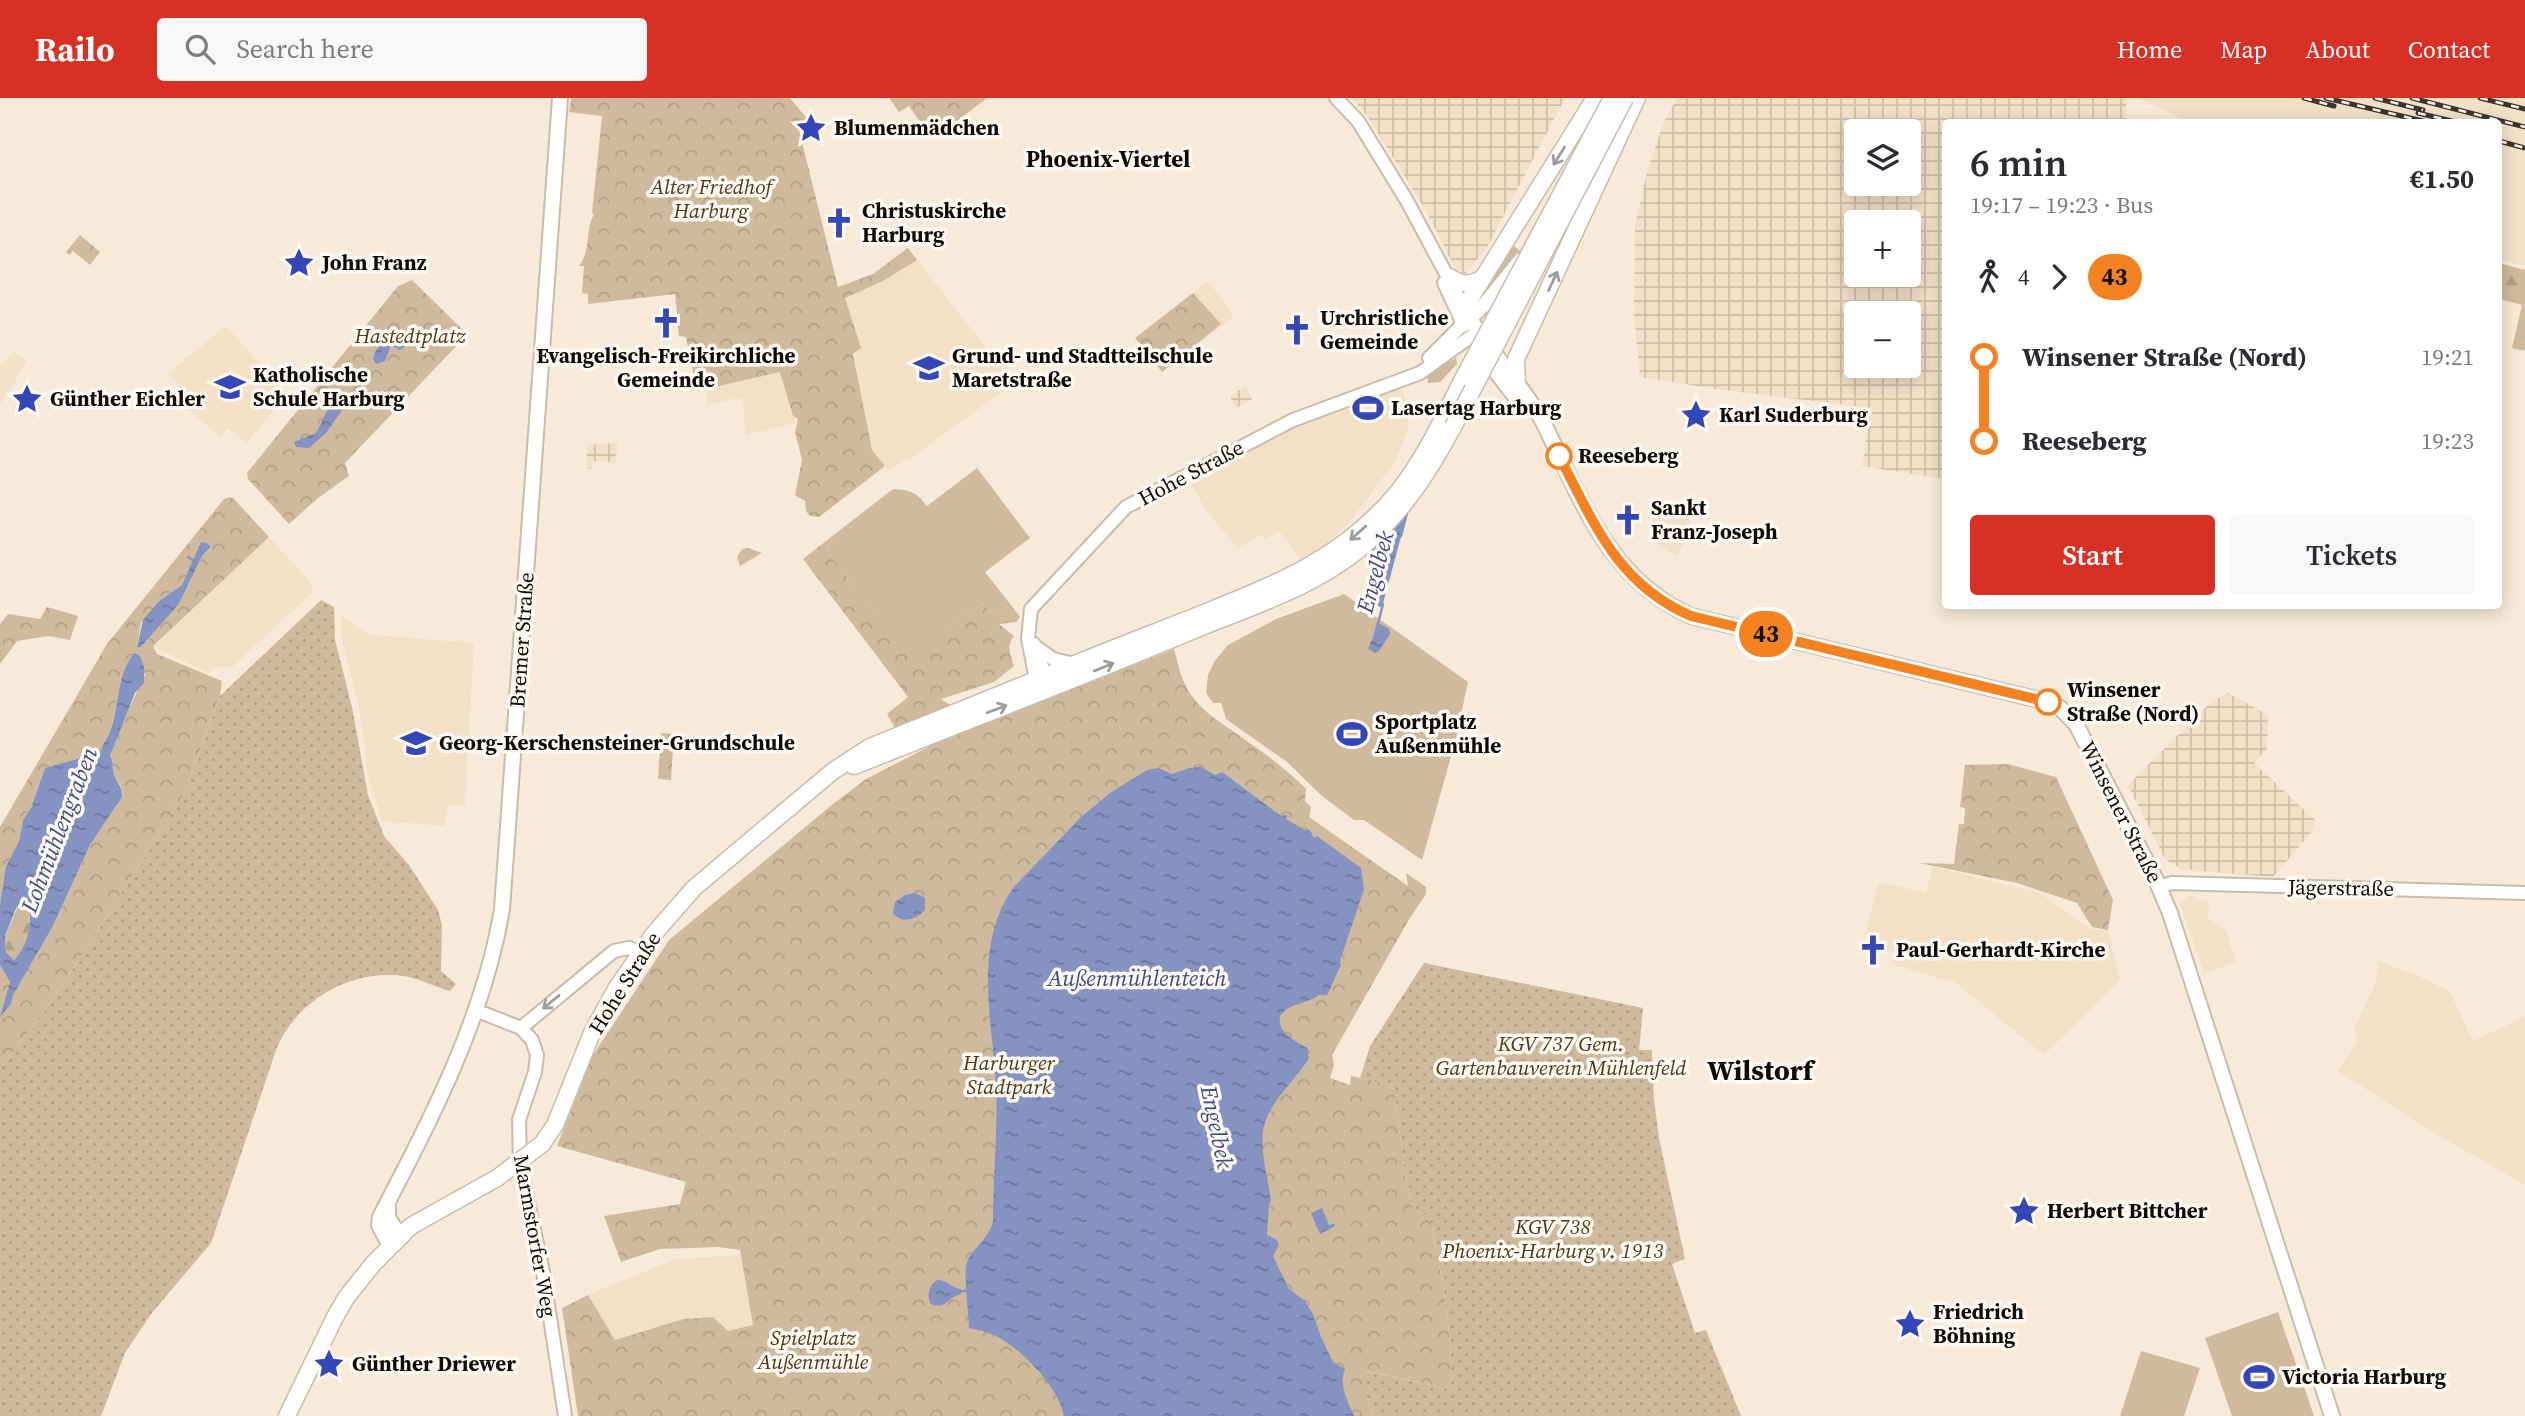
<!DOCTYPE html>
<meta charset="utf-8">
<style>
body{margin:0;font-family:"Source Serif 4",serif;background:#f7f7f7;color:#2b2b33;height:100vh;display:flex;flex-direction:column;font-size:26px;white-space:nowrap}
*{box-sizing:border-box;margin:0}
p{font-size:23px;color:#7c7c81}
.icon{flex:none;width:38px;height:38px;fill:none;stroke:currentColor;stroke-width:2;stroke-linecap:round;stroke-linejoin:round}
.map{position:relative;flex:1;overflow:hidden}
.details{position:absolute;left:1942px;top:21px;width:560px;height:490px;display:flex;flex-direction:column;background:#fff;border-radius:7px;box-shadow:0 4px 18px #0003}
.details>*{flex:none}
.badge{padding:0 14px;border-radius:23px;font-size:24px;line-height:46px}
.fabs{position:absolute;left:1844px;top:21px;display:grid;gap:14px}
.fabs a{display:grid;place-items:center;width:77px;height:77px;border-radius:7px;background:#fff;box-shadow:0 4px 18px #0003;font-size:35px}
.map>.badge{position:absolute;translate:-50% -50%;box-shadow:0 0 0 4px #fff}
.legs{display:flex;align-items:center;gap:10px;height:77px;padding:0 28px;font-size:23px}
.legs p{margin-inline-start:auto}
.overview{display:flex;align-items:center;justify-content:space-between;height:119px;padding:0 28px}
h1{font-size:38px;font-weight:600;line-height:52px}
.button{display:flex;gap:14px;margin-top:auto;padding:14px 28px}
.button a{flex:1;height:80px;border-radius:7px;background:#d93025;color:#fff;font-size:28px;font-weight:600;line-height:80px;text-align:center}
.button a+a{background:#f7f7f7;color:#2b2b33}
ul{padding:0 28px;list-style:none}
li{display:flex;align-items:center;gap:24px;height:84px;font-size:26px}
li i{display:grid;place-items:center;width:10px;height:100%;margin:0 9px;background:currentColor}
li i::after{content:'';width:18px;height:18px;margin:-9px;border:5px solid;border-radius:50%;background:#fff}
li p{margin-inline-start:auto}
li:first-child i{background:linear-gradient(#0000 50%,currentColor 0)}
li:last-child i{background:linear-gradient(currentColor 50%,#0000 0)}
header{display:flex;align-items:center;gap:42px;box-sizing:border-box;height:98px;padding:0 35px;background:#d93025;color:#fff}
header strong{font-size:33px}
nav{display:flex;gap:38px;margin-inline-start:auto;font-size:24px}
.search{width:490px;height:63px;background:#f7f7f7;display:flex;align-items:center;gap:18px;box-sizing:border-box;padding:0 24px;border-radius:7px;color:#7c7c81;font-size:26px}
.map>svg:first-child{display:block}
</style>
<header>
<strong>Railo</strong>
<div class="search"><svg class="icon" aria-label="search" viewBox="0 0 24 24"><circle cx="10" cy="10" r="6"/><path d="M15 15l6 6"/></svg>Search here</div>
<nav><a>Home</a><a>Map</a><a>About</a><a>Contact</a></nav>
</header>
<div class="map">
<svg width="2525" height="1318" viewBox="0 0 2525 1318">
<defs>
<pattern id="industrial-grid" width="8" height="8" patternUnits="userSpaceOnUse" patternTransform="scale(1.75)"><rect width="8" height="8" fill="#f2e0c7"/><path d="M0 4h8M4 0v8" fill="none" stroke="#cebfa9"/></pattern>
<pattern id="forest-firs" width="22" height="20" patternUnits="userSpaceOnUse" patternTransform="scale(1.75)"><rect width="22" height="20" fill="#d0ba9d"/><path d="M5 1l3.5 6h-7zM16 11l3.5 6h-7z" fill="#b19f86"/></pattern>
<pattern id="park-crowns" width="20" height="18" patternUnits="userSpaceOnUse" patternTransform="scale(1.75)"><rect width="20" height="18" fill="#d0ba9d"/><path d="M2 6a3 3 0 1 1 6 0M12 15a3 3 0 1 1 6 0" fill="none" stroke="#b19f86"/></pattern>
<pattern id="garden-dots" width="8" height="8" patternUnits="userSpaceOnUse" patternTransform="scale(1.75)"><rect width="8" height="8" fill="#d0ba9d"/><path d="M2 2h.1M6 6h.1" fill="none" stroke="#b19f86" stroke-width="1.8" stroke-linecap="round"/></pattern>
<pattern id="water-ripples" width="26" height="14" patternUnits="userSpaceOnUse" patternTransform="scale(1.75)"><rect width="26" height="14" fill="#8493c1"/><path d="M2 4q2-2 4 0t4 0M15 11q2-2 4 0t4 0" fill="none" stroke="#6a769b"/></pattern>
</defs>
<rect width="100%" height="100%" fill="#f8ead8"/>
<path fill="#f2e0c7" d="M2138,0H2516L2525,2V168L2499,161V24H2190Z
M917,162L1014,285L907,363L906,361L889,373L872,352L860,294L845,200L883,183Z
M1208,183L1233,216L1232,220L1184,258L1157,223Z
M226,228L287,296L247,345L228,330L221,339L185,309L190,302L168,275Z
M14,254L27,264L16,278L17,281L0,306V268Z
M782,271L791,288L795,325L746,337L742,299L707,307L706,290Z
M1401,289L1410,312L1407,335L1394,365L1349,425L1323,450L1303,464L1279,433L1266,442L1261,437L1237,450L1205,411L1191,385L1306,324Z
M1655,404L1693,410L1687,440L1677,458L1649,441Z
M269,439L311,485L313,494L232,569H215L209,575L152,548Z
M341,517L361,532L373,537L474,545L465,708L447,707L445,728L382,723L368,677L360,614L341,538Z
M1933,769L2040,795L2090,831L2108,832L2120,882L2044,957L1956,885L1892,866L1894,853L1886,852L1887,848L1871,844V840L1865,839L1878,785L1926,794Z
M2188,798H2196V802L2208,803L2209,814L2206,819L2225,831L2236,864L2204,875L2180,806Z
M2378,863L2423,880L2450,894L2473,943L2525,919V1087L2426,1030L2338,973L2357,943L2355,929L2376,884Z
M741,1157L753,1228L728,1233L713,1219L683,1221L615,1242L588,1197L675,1161Z"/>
<path fill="url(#industrial-grid)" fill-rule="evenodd" d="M1352,0H1565L1486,151L1465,176L1456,172L1425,111L1368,19Z
M1677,0H2126V24H1946V381L1862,368L1871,310L1723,292L1640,279L1634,215L1635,128L1648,70L1664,24ZM1857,33H1909V86H1857ZM1857,124H1909V177H1857ZM1857,215H1909V268H1857Z
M1246,287L1252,301L1236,310L1230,299Z
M617,345L616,365L593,363L592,371L586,370L587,347Z
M2228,595L2268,617L2267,651L2254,665L2315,722L2314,731L2273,779L2181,771L2165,761L2128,687L2211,604Z"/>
<path fill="#d0ba9d" d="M1512,146L1521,154L1489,194L1484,189Z
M1456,260L1457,266L1440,284L1428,285L1427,276Z
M977,370L1030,440L985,474L1011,507L991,515L983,505L909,561L826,452L835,436L893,391C911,392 916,394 927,408Z
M1344,496L1468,584L1455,644L1422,762L1364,722H1354L1322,698L1287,664L1226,621L1221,605H1213L1206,595L1208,577L1214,564L1228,547L1276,521Z
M2278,1214L2314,1318H2232L2205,1240Z
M2141,1253L2200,1270L2184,1318H2120Z"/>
<path fill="url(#forest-firs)" d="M2499,165L2525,172V253L2512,250L2522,207L2499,201Z
M18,808L30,815C30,834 27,847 14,862L6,854L5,839Z"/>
<path fill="url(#park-crowns)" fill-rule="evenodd" d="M571,0H790L809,23L799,32L838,189L873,176L908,150L917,162L883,183L845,200L861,250L853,256L872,352L885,368L819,419L810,418L806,413L805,403L795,397L802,362L795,334L798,321L793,318L780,274L697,293L686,239L679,238L675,196L588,206V196L582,195L584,168H579C591,153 585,132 594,116L592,115L602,18L569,14Z
M889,0H987L953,26L951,24L941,31L935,23L924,30L909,8L899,14Z
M80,137L100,154L90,167L73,153L69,157L66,154Z
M412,182L463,232V241L345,365L349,378L318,400L289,426L248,381L247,375L398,188Z
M1193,195L1221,226L1162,274L1135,240Z
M230,399L234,401L269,439L153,548L157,556L222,583L220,598L184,696L84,854L42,917L0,971V867L10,884L18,887L53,828L90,747L122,699C124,688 118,686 114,676C111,669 115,666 110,659L118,634L145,577L140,558L135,556C118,574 118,610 110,634C107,642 102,646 101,654L45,670L31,710L23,722L19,743L7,769L0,806V729L107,546L224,401ZM202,444L207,445L211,450L202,458L179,506L140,550L137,549L141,525L159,503L182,487Z
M835,436L826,452L909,560L983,505L991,515L1011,507L1020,519L1016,524L999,526L1014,538C1006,548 1010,556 1014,568L994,584L941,601L950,607L895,630L887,616L908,599L803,461Z
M748,450L762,455L740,468L737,459L742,451Z
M47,509L78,518L70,542L48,538L17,543L0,566V526L8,516L40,521Z
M1174,551C1178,567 1182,584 1191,597C1203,614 1221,625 1237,636C1261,653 1286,670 1306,691L1305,703L1311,709L1309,719L1408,788L1406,775L1426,789V796L1408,823L1332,957L1334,967L1330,980L1350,987L1351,978L1394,987L1404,1071L1413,1112L1430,1119C1441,1176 1453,1232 1451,1291L1365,1273L1367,1299L1373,1318H578L562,1210L588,1197L615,1242L683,1221L713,1219L728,1233L753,1227L740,1152L719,1149L660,1151L621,1164L604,1118L680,1106L686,1084L557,1048L593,957L669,842L833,706L866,681L932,647Z
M661,635L674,636L671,682L658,681Z
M2008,666L2056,679L2113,802L2108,832L2092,829L2077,805L2017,785L1919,765L1954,766L1959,726H1964L1965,710L1960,709L1965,667Z"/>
<path fill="url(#garden-dots)" d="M321,502L334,509L335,542L352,609L368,697L384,738L409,767L438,812L442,827L441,873L456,886L450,893C434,889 419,880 403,878C350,871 296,903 276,952L211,1145L151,1216L125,1255L101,1318H0V971L42,917L84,854L184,696L220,598Z
M1424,865L1643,910L1639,952H1652L1654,1002L1659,1040L1685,1161L1672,1166L1695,1235L1706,1232L1741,1318H1373L1367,1299L1364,1273L1451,1291C1453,1232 1441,1176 1430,1119L1413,1112L1404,1071L1394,987L1360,980L1370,948Z"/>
<path fill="url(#water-ripples)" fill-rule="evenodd" d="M394,234L408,240V247L400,252L391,247L385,263L376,266L373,261L375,254L390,235Z
M339,300H344L345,308L326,335L309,350L296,349L294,344L296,343L316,335L327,313Z
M1408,413L1382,509L1377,508V500L1370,491L1373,473L1370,450Z
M201,444L207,445L211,449L202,458L179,506L140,550L137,549L143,522L159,503L182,487Z
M1377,524L1389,531L1390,536L1379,553L1375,555L1368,551L1373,539Z
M135,555L140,558L144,569V585L135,595L110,658C115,665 111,669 114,676C117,686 123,688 122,699L90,747L53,828L13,897L11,906L0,919L10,884L0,867V806L6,769L19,743L23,722L31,710L45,670L101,654C102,645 107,642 110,634C119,610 117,573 135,555ZM17,808L30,815C30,834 27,847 14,862L6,854L5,838Z
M1201,669L1215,677L1222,674L1281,718L1287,717L1286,721L1305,732H1310L1314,740L1317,738L1361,770L1364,791L1340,863L1341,867L1327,897H1319C1307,906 1289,905 1280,918C1277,935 1295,942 1307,950L1309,960C1297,980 1276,998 1267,1019C1256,1043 1268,1078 1271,1102L1269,1107L1267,1137L1277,1142L1279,1147L1273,1158L1289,1191L1304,1202L1313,1216L1321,1239L1333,1264L1345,1271C1338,1286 1348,1303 1354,1318H1064C1059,1290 1022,1251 996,1238C988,1234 978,1232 969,1230C969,1217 963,1173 967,1164C973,1149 990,1140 993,1123C993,1079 998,1033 996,989C993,923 972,849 1013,790L1081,719L1110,695L1147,672L1158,670L1172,676L1189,670Z
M915,795L925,800V812C916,821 902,827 893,815L895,804L905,797Z
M1322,1110L1329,1127L1334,1126L1335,1128L1320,1136L1311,1115Z
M937,1182C948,1182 951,1190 961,1191V1196C948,1199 946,1212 931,1206C926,1199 929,1187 937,1182Z"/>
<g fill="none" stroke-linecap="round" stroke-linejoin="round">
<path stroke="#8493c1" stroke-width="2.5" d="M1401,438L1408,411
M188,459L197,465
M1378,526L1383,506
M961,1193H967"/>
<g stroke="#c9bcaa" stroke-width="16">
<path id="tertiary" d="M1336,0L1358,23L1407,103L1468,217
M1429,260L1463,226L1444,185
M1034,546L1048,585
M1035,548L1053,561L1075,566
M1040,588L1036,581L1028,541L1031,511L1126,409L1293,322L1420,275L1470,239
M2158,789L2172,785L2525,795
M475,912L521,930L532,942L537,957L535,974L519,1022L520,1066L543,1174L565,1318
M521,930L614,853L629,850L640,854"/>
</g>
<g stroke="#c9bcaa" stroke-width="18">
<path id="secondary" d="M1470,221C1491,254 1518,283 1539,317C1546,328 1550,339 1556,351C1589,420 1617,485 1691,518L2048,604L2060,610L2076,626L2156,782L2170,815L2332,1318
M1465,225L1487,204L1521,162
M1482,256L1521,306
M388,1107V1120L401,1139
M390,1148L379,1127L380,1119C431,1021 484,920 502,811L560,0"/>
</g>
<g stroke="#c9bcaa" stroke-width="19">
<path id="primary" d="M854,668L1046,592
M542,1046L555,1027L592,935L616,891L653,837L694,790L833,673L870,649L1075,566
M287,1318L335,1219L346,1200L373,1166L411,1128L497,1080"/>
</g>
<g stroke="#c9bcaa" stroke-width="19">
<path id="trunk" d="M1449,179C1461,187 1472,188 1484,179
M1463,226L1465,211L1471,199L1595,0
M1517,285L1516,261L1637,0
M1075,566C1119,548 1164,531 1209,513C1283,483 1345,458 1397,395C1425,360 1444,318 1464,279
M1046,592C1099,571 1151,550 1204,528C1262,505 1326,484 1372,440C1407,408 1431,370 1453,329"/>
</g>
<use href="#tertiary" stroke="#fff" stroke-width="12"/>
<use href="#secondary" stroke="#fff" stroke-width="14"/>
<use href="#primary" stroke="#fff" stroke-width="16"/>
<use href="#trunk" stroke="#fff" stroke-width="16"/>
<g stroke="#3b352e" stroke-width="5">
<path id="rail" d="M2304,0L2334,8
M2326,0L2427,24
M2375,0L2423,12
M2412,0L2525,29
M2480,0L2525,11
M2418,15L2456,24
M2499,43L2525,50"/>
</g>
<use href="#rail" stroke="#fef9f2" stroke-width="2.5" stroke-dasharray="8" stroke-linecap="butt"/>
<g stroke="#c9bcaa" stroke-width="19" stroke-linecap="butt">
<path id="primary-bridge" d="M497,1080L542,1046"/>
</g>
<g stroke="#c9bcaa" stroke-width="19" stroke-linecap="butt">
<path id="trunk-bridge" d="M1464,279L1612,0
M1453,329L1625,0"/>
</g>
<use href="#primary-bridge" stroke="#fff" stroke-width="16"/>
<use href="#trunk-bridge" stroke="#fff" stroke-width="16"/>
</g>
<defs><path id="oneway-shaft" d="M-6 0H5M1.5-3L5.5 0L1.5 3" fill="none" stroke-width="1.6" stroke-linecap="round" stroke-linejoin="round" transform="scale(1.75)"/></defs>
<g stroke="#9f9d9b">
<use href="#oneway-shaft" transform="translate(1559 58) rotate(122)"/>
<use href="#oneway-shaft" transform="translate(1553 183) rotate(-65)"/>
<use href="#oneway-shaft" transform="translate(1358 435) rotate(139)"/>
<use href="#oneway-shaft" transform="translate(1104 569) rotate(-22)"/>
<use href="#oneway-shaft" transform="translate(997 611) rotate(-21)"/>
<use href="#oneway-shaft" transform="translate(551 904) rotate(141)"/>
</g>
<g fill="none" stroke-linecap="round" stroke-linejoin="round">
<g stroke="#fff" stroke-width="16">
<path id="line-1" d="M1559,358C1594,425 1617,486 1691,518L2048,604"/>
</g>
<use href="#line-1" stroke="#f58220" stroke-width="10"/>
</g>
<defs>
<g id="sight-bare" transform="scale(2.415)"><path d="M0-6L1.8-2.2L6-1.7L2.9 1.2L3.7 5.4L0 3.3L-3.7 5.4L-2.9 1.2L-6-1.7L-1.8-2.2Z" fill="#3447b9" stroke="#fef9f2" stroke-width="2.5" paint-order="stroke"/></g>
<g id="church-bare" transform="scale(2.415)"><path d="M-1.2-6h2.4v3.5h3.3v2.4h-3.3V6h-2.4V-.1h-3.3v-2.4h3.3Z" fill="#3447b9" stroke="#fef9f2" stroke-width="2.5" paint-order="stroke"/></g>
<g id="school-bare" transform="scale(2.415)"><path d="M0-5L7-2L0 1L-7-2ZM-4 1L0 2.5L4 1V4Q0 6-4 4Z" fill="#3447b9" stroke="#fef9f2" stroke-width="2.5" paint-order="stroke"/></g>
<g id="stadium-bare" transform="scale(2.415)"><path d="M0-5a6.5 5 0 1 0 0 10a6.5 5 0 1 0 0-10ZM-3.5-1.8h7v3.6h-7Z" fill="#3447b9" stroke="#fef9f2" stroke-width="2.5" paint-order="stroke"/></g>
</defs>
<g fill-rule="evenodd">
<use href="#sight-bare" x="811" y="30"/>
<use href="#church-bare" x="839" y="125"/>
<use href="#sight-bare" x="299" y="165"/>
<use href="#church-bare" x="666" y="225"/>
<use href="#church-bare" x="1297" y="232"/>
<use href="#school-bare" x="929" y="270"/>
<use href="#school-bare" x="230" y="289"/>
<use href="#sight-bare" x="27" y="301"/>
<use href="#stadium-bare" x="1368" y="310"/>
<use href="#sight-bare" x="1696" y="317"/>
<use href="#church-bare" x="1628" y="422"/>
<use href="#stadium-bare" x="1352" y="636"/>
<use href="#school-bare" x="416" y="645"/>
<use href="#church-bare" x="1873" y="852"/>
<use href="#sight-bare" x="2024" y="1113"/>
<use href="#sight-bare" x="1910" y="1226"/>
<use href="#sight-bare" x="329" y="1266"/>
<use href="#stadium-bare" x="2259" y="1279"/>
</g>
<g fill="#fff" stroke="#f58220" stroke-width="3.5">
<circle cx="1559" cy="358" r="12"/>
<circle cx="2048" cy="604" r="12"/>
</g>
<g text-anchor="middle" stroke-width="7" stroke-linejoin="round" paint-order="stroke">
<g font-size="21" font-weight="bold" fill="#0f0b06" stroke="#fef9f2" text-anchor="start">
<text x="834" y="37">Blumenmädchen</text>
<text x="862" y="120">Christuskirche<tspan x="862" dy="24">Harburg</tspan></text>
<text x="322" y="172">John Franz</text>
<text x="1320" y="227">Urchristliche<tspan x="1320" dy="24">Gemeinde</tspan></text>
<text x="666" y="265" text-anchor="middle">Evangelisch-Freikirchliche<tspan x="666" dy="24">Gemeinde</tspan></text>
<text x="952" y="265">Grund‐ und Stadtteilschule<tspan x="952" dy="24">Maretstraße</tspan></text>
<text x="253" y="284">Katholische<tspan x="253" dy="24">Schule Harburg</tspan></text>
<text x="50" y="308">Günther Eichler</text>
<text x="1391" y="317">Lasertag Harburg</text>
<text x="1719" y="324">Karl Suderburg</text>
<text x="1651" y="417">Sankt<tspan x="1651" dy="24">Franz-Joseph</tspan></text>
<text x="1375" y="631">Sportplatz<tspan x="1375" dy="24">Außenmühle</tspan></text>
<text x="439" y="652">Georg-Kerschensteiner-Grundschule</text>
<text x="1896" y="859">Paul-Gerhardt-Kirche</text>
<text x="2047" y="1120">Herbert Bittcher</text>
<text x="1933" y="1221">Friedrich<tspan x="1933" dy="24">Böhning</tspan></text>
<text x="352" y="1273">Günther Driewer</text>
<text x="2282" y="1286">Victoria Harburg</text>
</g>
<g font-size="21" font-style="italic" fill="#4f3814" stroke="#fef9f2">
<text x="711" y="96">Alter Friedhof<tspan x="711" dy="24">Harburg</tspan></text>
<text x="410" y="245">Hastedtplatz</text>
<text x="1561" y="953">KGV 737 Gem.<tspan x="1561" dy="24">Gartenbauverein Mühlenfeld</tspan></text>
<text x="1009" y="972">Harburger<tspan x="1009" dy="24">Stadtpark</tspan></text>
<text x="1553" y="1136">KGV 738<tspan x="1553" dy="24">Phoenix-Harburg v. 1913</tspan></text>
<text x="813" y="1247">Spielplatz<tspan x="813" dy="24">Außenmühle</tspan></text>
</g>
<g font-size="21" font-weight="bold" fill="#0f0b06" stroke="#fef9f2" text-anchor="start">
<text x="1578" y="365">Reeseberg</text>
<text x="2067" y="599">Winsener<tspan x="2067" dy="24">Straße (Nord)</tspan></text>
</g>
<g font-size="21" fill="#0f0b06" stroke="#fef9f2">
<text transform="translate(1191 375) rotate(-28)" y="7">Hohe Straße</text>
<text transform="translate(522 542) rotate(-86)" y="7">Bremer Straße</text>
<text transform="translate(2121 714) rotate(63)" y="7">Winsener Straße</text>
<text transform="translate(2341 790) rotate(1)" y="7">Jägerstraße</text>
<text transform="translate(625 885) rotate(-58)" y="7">Hohe Straße</text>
<text transform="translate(535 1138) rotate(80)" y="7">Marmstorfer Weg</text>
</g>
<g font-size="23" font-weight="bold" fill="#0f0b06" stroke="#fef9f2">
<text x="1108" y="69">Phoenix-Viertel</text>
</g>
<g font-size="23" font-style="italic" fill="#3c4c88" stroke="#fef9f2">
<text transform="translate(1375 474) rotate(-75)" y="8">Engelbek</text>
<text transform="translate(59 732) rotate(-69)" y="8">Lohmühlengraben</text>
<text x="1137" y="888">Außenmühlenteich</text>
<text transform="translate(1217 1029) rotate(78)" y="8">Engelbek</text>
</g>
<g font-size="28" font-weight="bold" fill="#0f0b06" stroke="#fef9f2">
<text x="1760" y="982">Wilstorf</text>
</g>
</g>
</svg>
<div class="fabs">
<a><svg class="icon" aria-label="layers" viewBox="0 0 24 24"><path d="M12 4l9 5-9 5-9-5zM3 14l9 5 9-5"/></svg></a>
<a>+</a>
<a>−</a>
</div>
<b class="badge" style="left:1766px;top:536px;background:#f58220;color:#111">43</b>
<section class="details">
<div class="overview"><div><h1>6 min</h1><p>19:17 – 19:23 · Bus</p></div><b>€1.50</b></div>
<div class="legs"><svg class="icon" aria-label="walk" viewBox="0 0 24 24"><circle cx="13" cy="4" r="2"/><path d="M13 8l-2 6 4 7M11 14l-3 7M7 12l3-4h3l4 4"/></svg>4<svg class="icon" aria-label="forward" viewBox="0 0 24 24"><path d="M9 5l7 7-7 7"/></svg><b class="badge" style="background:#f58220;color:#111">43</b></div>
<ul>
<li><i style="color:#f58220"></i><b>Winsener Straße (Nord)</b><p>19:21</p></li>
<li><i style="color:#f58220"></i><b>Reeseberg</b><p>19:23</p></li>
</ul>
<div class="button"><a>Start</a><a>Tickets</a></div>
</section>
</div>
